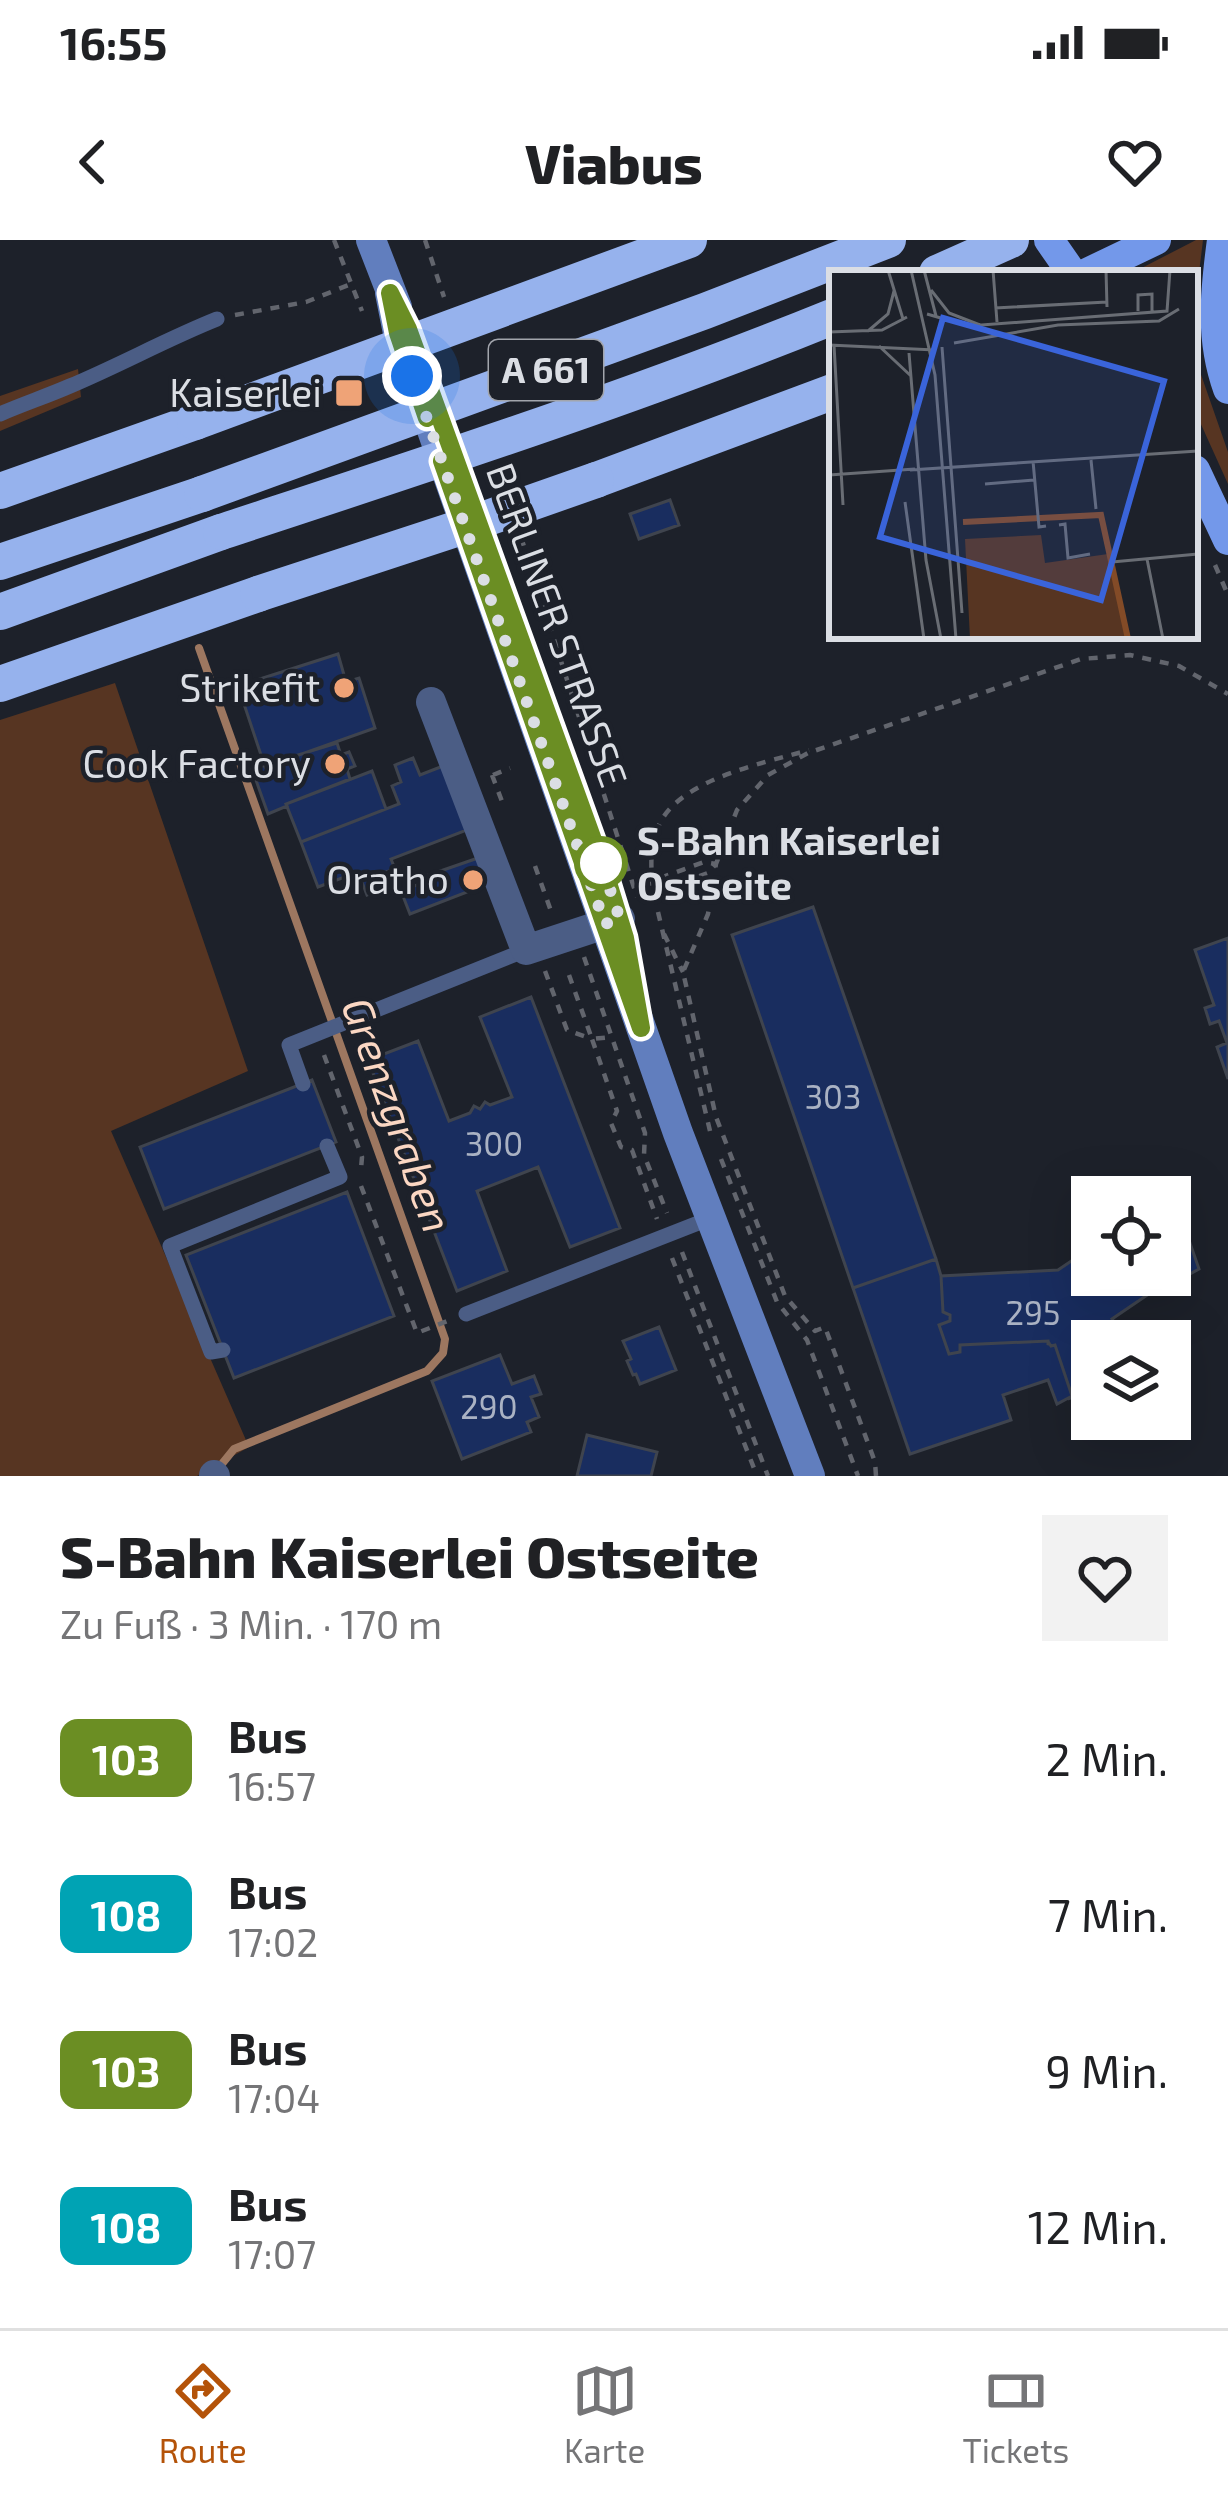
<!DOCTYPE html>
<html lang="de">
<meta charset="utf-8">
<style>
body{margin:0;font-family:"Exo 2",sans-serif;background:#f2f2f2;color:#202124;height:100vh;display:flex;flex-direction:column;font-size:45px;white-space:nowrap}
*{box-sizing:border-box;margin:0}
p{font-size:39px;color:#757577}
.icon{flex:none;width:66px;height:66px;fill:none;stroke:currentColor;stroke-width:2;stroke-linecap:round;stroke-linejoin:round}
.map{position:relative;height:1236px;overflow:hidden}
.sheet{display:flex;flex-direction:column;background:#fff;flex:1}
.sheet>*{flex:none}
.badge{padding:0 24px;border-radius:18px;font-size:42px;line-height:78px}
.fabs{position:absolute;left:1071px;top:936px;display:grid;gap:24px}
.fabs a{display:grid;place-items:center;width:120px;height:120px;border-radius:0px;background:#fff;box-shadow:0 12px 48px #0002;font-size:60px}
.you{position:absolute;width:60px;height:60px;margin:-30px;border:9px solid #fff;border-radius:50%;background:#1a73e8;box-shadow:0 0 0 18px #1a73e833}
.map>.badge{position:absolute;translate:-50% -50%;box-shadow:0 0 0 6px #fff}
.round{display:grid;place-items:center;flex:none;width:126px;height:126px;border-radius:0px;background:#f2f2f2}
.overview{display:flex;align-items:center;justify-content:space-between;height:204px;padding:0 60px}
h1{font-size:57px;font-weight:800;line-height:90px}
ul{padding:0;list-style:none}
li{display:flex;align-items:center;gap:36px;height:156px;padding:0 60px}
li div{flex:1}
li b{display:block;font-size:45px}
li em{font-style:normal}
li .badge{min-width:132px;font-weight:700;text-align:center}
.status{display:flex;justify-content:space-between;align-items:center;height:84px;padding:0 60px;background:#fff;direction:ltr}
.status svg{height:33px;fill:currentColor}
header{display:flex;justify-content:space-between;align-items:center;height:156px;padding:0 60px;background:#fff;font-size:54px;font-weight:800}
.dock{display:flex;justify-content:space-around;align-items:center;height:168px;border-top:3px solid #e0e0e0;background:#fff;font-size:33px;color:#757577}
.dock a{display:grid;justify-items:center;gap:6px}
.dock .on{color:#b45309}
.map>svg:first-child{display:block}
</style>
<div class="status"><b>16:55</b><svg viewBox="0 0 49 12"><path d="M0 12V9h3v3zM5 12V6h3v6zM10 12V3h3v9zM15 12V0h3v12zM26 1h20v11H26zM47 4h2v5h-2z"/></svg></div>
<header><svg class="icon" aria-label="back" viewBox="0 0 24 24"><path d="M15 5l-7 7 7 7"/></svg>Viabus<svg class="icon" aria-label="heart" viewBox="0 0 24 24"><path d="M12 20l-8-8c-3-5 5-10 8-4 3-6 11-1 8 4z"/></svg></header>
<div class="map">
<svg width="1228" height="1236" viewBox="0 0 1228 1236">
<rect width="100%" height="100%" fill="#1d212a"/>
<path fill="#573522" d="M1196,0H1203L1195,66L1198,126L1228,212V244L1195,171V33H1132Z
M78,129L81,157L0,191V156Z
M115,443L248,831L111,891L249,1207L197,1236H0V480Z"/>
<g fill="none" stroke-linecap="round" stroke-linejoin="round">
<path stroke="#9d7760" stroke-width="8" d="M199,408L445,1099L443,1113L427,1131L234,1209L217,1230"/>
</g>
<path fill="#192d5f" stroke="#3f444e" stroke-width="3" d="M670,260L679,285L639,299L630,274Z
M338,414L346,442L359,438L375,488L265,527L238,446Z
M337,503L341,515L349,512L355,526L347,529L350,539L286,564L287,566L268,574L252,529Z
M413,518L420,535L443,526L467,590L391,619L395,629L386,632L390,646L367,655L358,632L318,647L301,602L399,564L392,546L401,542L395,525Z
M372,531L386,569L301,602L286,564Z
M478,618L488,644L410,674L401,651L428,641L426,636Z
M813,667L936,1019L853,1048L732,695Z
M1228,698V839L1217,807L1227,803L1219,781L1210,784L1205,768L1214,765L1195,710Z
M531,757L620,988L570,1007L538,927L477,951L507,1031L457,1051L368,820L418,801L449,881L470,873L474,866L480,869L485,862L490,865L512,857L480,777Z
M312,840L336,902L164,969L140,907Z
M347,952L394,1076L234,1138L186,1015Z
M1170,984L1182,1002L1189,1000L1199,1029L1188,1035L1184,1030L1112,1079L1114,1082L1112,1081L1110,1084L1113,1085L1109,1087L1114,1101H1092V1151L1071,1158L1072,1156L1055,1105L1051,1106L1049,1103L1048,1105V1101L960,1105V1112L949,1114L939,1085L950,1081V1075L943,1072L941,1036L1058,1030L1092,1007V1035H1170Z
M936,1019L941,1036L943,1072L950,1075V1081L939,1085L949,1114L960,1112V1105L1048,1101V1105L1049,1103L1051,1106L1055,1105L1072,1156L1057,1164L1048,1140L1003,1155L1011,1180L910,1214L853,1048Z
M659,1087L676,1130L640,1144L636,1134L633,1135L627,1121L631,1119L623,1101Z
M500,1115L512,1144L534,1136L541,1154L531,1157L539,1177L527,1182L531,1192L462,1219L432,1141Z
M587,1195L657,1212L651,1236H577Z"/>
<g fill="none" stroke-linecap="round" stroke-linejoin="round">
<path stroke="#62656d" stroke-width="4.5" stroke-dasharray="9 9" stroke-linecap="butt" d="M334,0L362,71
M425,0L444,57
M235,75L306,62L351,44
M521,297L637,657
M1215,325L1228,355
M492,535L503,564
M493,535L510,528
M535,626L551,671
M660,638L704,622L716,624L708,633L665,649
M664,694L683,732
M584,717L645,893L644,915L667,973
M545,731L567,790L592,799L617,871L611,883L621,907L632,910L657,979
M569,735L592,799L611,797
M324,815L362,917L361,929
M710,891L653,651C651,628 649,606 659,585C680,539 764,523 809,510
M721,919L777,1062L807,1100L858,1236
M361,946L417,1093L450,1080
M682,1012L768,1236
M672,1018L757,1236
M876,1236L875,1222L825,1087L815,1091L785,1056L716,877L683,732L708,674L716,624L737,570L768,535L808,513L1081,419L1130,415L1179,426L1228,454"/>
<path stroke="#4b5d85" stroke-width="15" d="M0,174C23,164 47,156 70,146C120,125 167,99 217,79
M303,844L289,805L526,710
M466,1074L711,978
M223,1110L211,1112L170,1006L340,937L327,906"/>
<path stroke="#4b5d85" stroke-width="30" d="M431,462L526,710L620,679
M214,1235L215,1236"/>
<path stroke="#617ebe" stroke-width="30" d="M371,0L397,67
M390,53L398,93L678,893L810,1236"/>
<path stroke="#7398ea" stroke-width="30" d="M1049,0L1072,33
M1222,0C1215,52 1210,99 1228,149
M1087,33L1156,0
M1195,230L1228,300"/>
<path stroke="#96b2ed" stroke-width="36" d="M937,33L1011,0
M596,240L832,152
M0,251L195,182
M0,322L202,254
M0,372L221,292
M0,444L258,354"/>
<path stroke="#96b2ed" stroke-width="36" d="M195,182L689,0
M202,254L705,71L888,0
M221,292C427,224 632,158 832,77
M258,354L465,286L596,240"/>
</g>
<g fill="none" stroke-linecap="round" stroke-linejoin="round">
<g stroke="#fff" stroke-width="27">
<path id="line" d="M427,178L398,93L390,53L408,89L605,633L625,698L641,788L442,221"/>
</g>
<use href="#line" stroke="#6b8e23" stroke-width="18"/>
<path stroke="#dbdee4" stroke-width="12" stroke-dasharray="0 21.6" d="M412,136L605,684L620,679L601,623"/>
</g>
<g fill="#efa377" stroke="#1d212a" stroke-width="4.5">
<rect x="334" y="138" width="30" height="30" rx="6"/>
<circle cx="344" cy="448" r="12"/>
<circle cx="335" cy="524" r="12"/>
<circle cx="473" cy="640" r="12"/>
</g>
<circle fill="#fff" stroke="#6b8e23" stroke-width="6" cx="601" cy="623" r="24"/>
<g text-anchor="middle" stroke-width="9" stroke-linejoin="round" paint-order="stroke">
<g font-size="33" fill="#aab2c3">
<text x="833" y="869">303</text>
<text x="494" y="916">300</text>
<text x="1033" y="1085">295</text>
<text x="489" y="1179">290</text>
</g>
<rect fill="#1d212a" stroke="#a2a5ac" stroke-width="3" x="489" y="100" width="114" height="60" rx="9"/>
<g font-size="36" font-weight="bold" fill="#dbdee4">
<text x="546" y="143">A 661</text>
</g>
<g font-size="39" fill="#dbdee4" stroke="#1d212a" text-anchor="end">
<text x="322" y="167">Kaiserlei</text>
<text x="320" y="462">Strikefit</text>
<text x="311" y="538">Cook Factory</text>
<text x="449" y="654">Oratho</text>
</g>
<g font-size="39" fill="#dbdee4" stroke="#1d212a">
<text transform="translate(557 385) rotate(70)" y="14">BERLINER STRASSE</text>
</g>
<g font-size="39" font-weight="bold" fill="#dbdee4" stroke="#1d212a" text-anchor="start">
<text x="637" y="615">S-Bahn Kaiserlei<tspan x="637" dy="45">Ostseite</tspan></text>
</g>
<g font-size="42" font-style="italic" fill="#fbd7c3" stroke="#1d212a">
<text transform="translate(397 875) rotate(70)" y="15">Grenzgraben</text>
</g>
</g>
<g transform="translate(829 30)">
<rect width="369" height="369" fill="#1d212a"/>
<path d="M212,265L216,293L279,284L302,369H141L136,269Z" fill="#573522"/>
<path fill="none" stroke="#834b27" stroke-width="6" d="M134,252L272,245L299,369"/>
<path fill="none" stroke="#696d74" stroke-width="3" d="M59,0L74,49M82,0L106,105L127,369M95,0L107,46M164,0L168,52M277,0L278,37M102,20L120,43L151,55M166,38L278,32M309,41V25L323,24V41M98,44L139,56L338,41L341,0M39,61L59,44L65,21M0,62L53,60L78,47M125,73L229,55L330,51L350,39M0,75L106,80M5,75L14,235M50,76L82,106M113,77L133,343M80,83L97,290L112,369M262,190L267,239M204,191L210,257L217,256M81,200L369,181M0,205L86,199M156,214L205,210M76,232L95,369M230,255L236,254L239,288L261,284M318,289L334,369M283,292L369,284"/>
<path fill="#3a64da" fill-opacity="0.15" stroke="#3a64da" stroke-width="6" d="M114,48L335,111L272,330L51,267Z"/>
<rect width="369" height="369" fill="none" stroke="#dbdee4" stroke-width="6"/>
</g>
</svg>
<div class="fabs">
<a><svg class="icon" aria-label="locate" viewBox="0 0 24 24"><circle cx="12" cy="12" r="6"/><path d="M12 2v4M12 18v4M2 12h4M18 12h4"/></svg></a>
<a><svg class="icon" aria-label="layers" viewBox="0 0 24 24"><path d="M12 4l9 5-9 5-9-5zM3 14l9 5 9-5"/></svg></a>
</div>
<div class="you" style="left:412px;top:136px"></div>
</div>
<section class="sheet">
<div class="overview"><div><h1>S-Bahn Kaiserlei Ostseite</h1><p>Zu Fuß · 3 Min. · 170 m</p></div><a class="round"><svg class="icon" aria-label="heart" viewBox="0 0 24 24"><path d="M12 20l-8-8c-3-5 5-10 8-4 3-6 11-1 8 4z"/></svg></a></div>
<ul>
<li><span class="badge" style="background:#6b8e23;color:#fff">103</span><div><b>Bus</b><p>16:57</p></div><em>2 Min.</em></li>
<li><span class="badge" style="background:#00a3b4;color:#fff">108</span><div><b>Bus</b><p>17:02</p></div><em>7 Min.</em></li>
<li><span class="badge" style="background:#6b8e23;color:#fff">103</span><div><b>Bus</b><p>17:04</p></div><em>9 Min.</em></li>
<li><span class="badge" style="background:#00a3b4;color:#fff">108</span><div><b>Bus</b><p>17:07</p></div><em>12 Min.</em></li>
</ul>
</section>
<nav class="dock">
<a class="on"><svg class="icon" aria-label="directions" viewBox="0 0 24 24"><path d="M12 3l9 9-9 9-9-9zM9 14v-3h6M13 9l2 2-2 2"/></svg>Route</a>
<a><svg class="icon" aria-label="map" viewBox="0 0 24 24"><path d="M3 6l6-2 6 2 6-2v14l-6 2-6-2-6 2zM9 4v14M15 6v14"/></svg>Karte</a>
<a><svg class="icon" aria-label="tickets" viewBox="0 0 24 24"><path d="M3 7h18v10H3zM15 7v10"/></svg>Tickets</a>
</nav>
